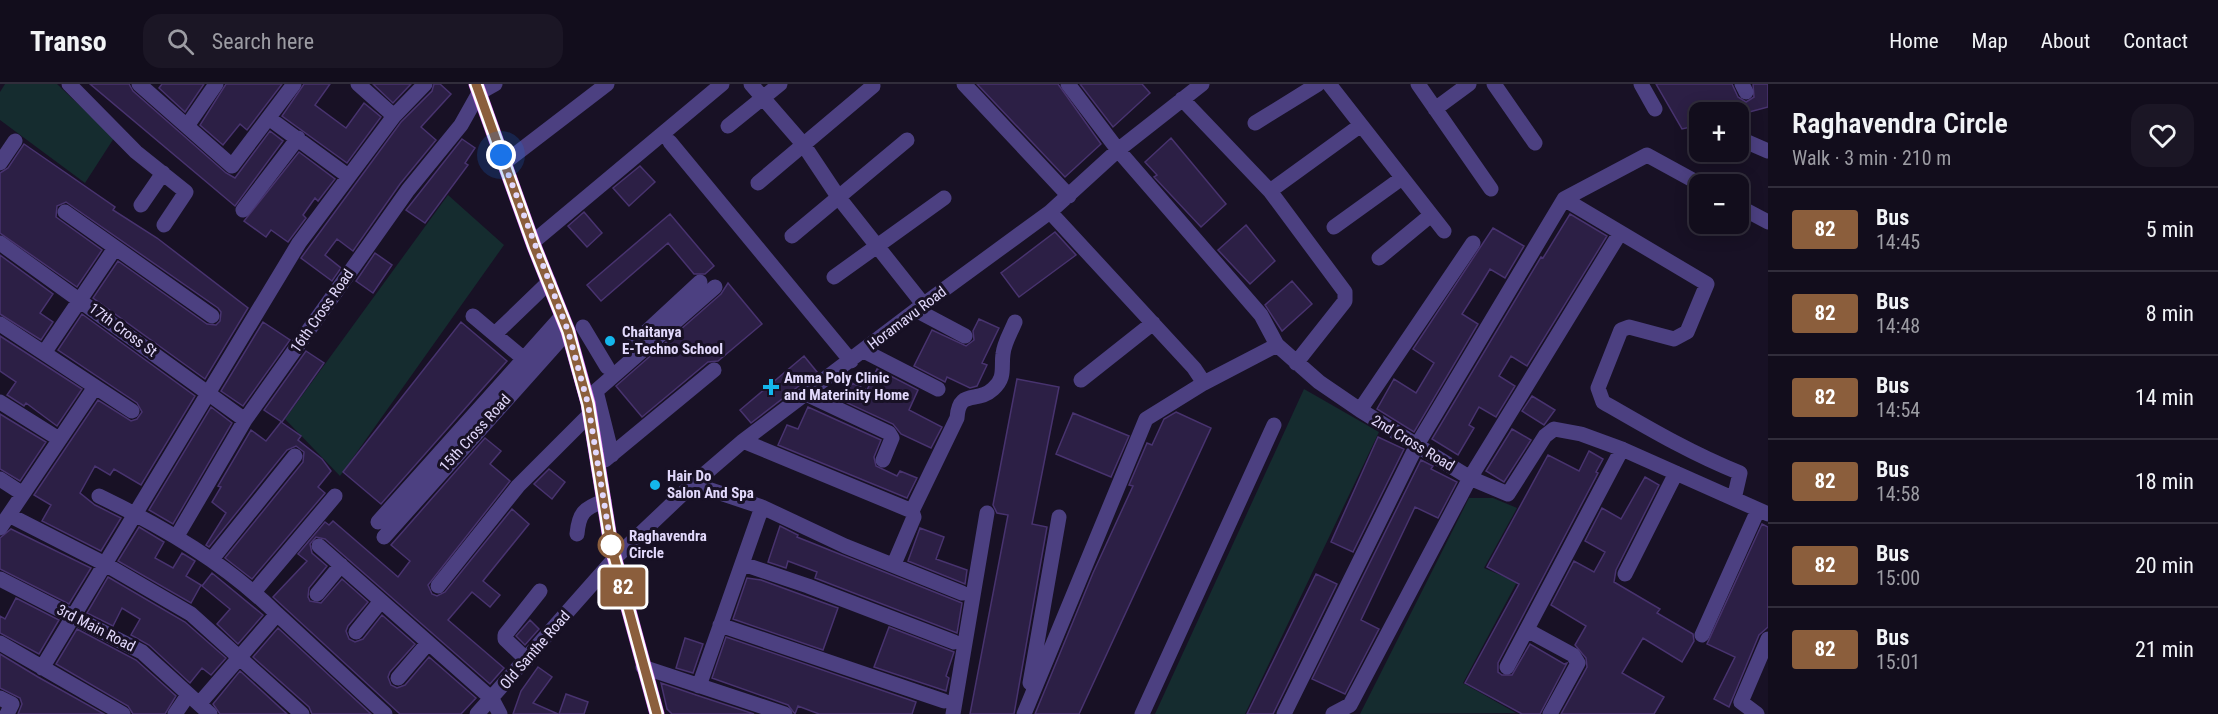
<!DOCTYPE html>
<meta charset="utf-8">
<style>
body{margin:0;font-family:"Roboto Condensed",sans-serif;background:#1b1625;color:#f1f3f6;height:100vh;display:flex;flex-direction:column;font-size:22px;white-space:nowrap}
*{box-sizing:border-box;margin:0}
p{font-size:20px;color:#9c9ca3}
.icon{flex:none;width:33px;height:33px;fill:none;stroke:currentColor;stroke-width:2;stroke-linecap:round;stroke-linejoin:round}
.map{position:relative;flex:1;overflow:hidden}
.sheet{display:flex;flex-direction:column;background:#120d1c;width:450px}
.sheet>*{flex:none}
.badge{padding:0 12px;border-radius:4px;font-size:21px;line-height:39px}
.tools{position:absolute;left:1689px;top:18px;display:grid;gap:12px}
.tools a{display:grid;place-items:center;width:60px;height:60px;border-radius:12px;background:#120d1c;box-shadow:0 3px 15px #0003,0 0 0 2px #312d3b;font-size:30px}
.you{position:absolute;width:30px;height:30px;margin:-15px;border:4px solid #fff;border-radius:50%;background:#1a73e8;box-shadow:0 0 0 9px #1a73e833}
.map>.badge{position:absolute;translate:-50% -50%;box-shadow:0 0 0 3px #fff}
.round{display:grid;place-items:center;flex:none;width:63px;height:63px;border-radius:18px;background:#1b1625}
.summary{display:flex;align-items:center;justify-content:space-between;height:102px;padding:0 24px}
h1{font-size:28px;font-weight:600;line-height:45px}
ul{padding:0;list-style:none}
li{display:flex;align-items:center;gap:18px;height:84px;padding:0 24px;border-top:2px solid #312d3b}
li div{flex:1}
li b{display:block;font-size:22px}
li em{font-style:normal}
li .badge{min-width:66px;font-weight:700;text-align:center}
header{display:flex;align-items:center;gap:36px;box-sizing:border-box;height:84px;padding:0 30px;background:#120d1c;border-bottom:2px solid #312d3b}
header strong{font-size:28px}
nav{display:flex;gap:33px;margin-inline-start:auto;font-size:21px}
.search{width:420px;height:54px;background:#1b1625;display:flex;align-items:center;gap:15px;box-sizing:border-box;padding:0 21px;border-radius:18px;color:#9c9ca3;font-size:22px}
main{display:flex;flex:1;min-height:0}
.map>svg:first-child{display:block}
</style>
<header>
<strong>Transo</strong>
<div class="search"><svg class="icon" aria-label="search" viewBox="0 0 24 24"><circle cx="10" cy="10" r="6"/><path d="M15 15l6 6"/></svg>Search here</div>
<nav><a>Home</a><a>Map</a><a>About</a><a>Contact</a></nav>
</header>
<main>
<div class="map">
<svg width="1768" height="630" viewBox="0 0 1768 630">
<rect width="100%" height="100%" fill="#181125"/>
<path fill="#152c2f" d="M5,0H57L114,54L85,99L0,36V8Z
M448,111L504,161L340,392L285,335Z
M1304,305L1379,348L1245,630H1155Z
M1469,414H1493L1517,424L1484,484L1517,498L1463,599L1516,629L1360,630Z"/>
<path fill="#2c1f45" stroke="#48336f" stroke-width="1.5" d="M90,0H129L133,7L226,89L235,94L270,47L283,57L235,122Z
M162,0H204L185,28L159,4Z
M226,0H282L247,46L240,40L223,61L200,41Z
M304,0H330L315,21L346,44L364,19L381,33L347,79L282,32Z
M373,0H411L393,19Z
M434,0H440L451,10L421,43L436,56L400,100L353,167L337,155L325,171L341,184L332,197L301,174L401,38L432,7Z
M977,0H1058L1101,60L1065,93Z
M1080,0H1142L1150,9L1113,43Z
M1656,0H1732L1738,13L1746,18L1754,13L1753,0H1768V23L1738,31V28H1700V41L1682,45Z
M1171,54L1226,120L1201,143L1154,93L1157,91L1145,78Z
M462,55L475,64L465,79L468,81L425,139L406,126Z
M24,60L115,123L113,126L157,154L248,224L205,295L93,214L118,177L207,240L216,241L220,237L221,228L218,224L66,118L57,122L56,133L102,166L77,203L0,149V89L8,84Z
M299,68L335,95L318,117L315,114L303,131L306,134L288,158L271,146L266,153L244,137Z
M640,82L655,98L629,122L613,104Z
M584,128L602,149L587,163L568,142Z
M670,130L714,182L705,190H694L668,159L601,217L587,201Z
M1570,130L1607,152L1527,282L1511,272L1499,292L1515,302L1496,333L1479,323L1469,341L1474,344L1458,371L1432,355L1541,173L1543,174Z
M1246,141L1275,177L1250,200L1218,166Z
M1493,144L1524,162L1505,194L1490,185L1476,208L1462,230L1478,240L1414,348L1377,325L1394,295L1416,309L1434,279L1413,265Z
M1055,148L1076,171L1019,213L1001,189Z
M375,169L392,181L373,209L356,197Z
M0,171L53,210L40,229L53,238L41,256L0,230Z
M1292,197L1312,220L1282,247L1265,221Z
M728,199L762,240L718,277L708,278L642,333L616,302L721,210Z
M82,230L195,312L141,401L114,385L110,391L95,382L80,409L95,421L121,434L101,467L42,437L51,421L34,411L98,316L131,337L137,335L142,328L137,319L58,266Z
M979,235L999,244L982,279L987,281L977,302L970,304L947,293L945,298L914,282L932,246L966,262L974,256L973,247Z
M263,238L290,256L243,322L221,307Z
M461,238L507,277L381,420L343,388Z
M0,252L82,305L57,342L26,319L24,322L7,311L16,298L0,287Z
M306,267L324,279L282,338L264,326Z
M804,272L817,288L751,339L740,326Z
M877,285L918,306L909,326L942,343L931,364L901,350L893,340L843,317L852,299L867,306Z
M1017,295L1059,303L1032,440L1047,443L1014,630H970L1008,431L997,429L993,421Z
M1532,312L1555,326L1544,341L1522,327Z
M211,323L232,339L173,440L149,426Z
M808,323L881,356L874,373L876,382L897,392L900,387L917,394L907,414L778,361L787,341L798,345Z
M1176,328L1211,344L1079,630H1035L1093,489L1133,402L1129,401L1147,359L1152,361L1164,335Z
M1073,329L1129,352L1111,393L1056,370Z
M0,330L46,358L20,397L0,385Z
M281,338L301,352L298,356L322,375L331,387L318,403L325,409L252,495L225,474L303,378L304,368L296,362L287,366L209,463L206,461L226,429L212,418L221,403L218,402L251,346L266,357Z
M1512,345L1531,356L1504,398L1486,387Z
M1378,353L1404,365L1353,468L1331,458Z
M485,354L501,367L490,380L510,397L428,501L432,510L437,512L445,508L512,425L529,440L483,497L500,511L490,523L472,508L448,536L504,584L490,600L325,455L316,453L310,460L312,469L327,482L309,504L308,513L310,517L321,519L342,495L368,518L348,542L346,547L349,555L355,558L363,555L382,531L415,560L390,588L388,593L391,601L397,604L405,601L429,573L476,614L461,630H400L273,513L307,477L298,470L325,438L329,441L333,437L398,493L410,477L391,461Z
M1589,367L1603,375L1596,388L1598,389L1498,579V588L1502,591H1512L1530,560L1564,580L1567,579L1540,630H1522L1465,599L1519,500L1487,483L1548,371L1579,387Z
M1421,376L1433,382L1431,385L1457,398L1438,434L1415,423L1361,536L1379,545L1345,610L1312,595Z
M549,385L565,398L552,415L534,400Z
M1645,393L1659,401L1616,486L1614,498L1660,525L1657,529L1693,550L1694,557L1682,578L1643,554L1622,589L1664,613L1654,630H1561L1587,583L1586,574L1575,561L1586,542L1551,521L1574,477L1594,488L1605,468L1585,457L1602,424L1621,435Z
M1762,440L1768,443V543L1759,551L1729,623L1714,615L1735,573L1707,560Z
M780,442L798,451L797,453L962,519L957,549L815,494L817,488L788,477L786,484L768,478Z
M139,443L164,458L155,474L173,484L182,469L195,477L186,492L201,501L191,519L118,477Z
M920,444L944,453L936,475L967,486L965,500L908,477Z
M11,445L91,484L69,520L0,485V454Z
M212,489L263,531L238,560L217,540L230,525L202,502Z
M1316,490L1337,500L1273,630H1247Z
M108,493L185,538L226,574L211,591L202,584L190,599L149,561L131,551L140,535L122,524L113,542L87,529Z
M747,494L761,496L838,524L823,566L733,535Z
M16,514L59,536L39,570L0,549V532L5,535Z
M530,536L539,545L525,561L516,552Z
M889,543L954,568L946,592L949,594L946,607L874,583Z
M278,544L371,630H312L309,623L253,573Z
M77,545L136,576L176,612L165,630H133L128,622L56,580Z
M726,553L916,618L912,630H819L798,622L795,630L788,621L712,594Z
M685,554L703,560L693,589L676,584Z
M0,570L38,593L104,630H18L22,620L20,614L0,604Z
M538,583L552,593L533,619L558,630H513L521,607Z
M240,587L287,630H220L213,620Z
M661,599L696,611L754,630H672L667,625Z
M566,610L588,618L584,630H559Z"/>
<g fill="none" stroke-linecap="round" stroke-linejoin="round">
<path stroke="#4c4081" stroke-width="15" d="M69,0L136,68L186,108L164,141
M139,0L232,82L294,0
M358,0L394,32
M751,0L803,60L839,114L923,220
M964,0L1069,112
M1068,0L1118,66L1261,231L1277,261L1319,298L1360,326L1470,394L1508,410L1545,352L1554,345L1581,350L1622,365L1768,430
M1329,0L1444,147
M1418,0L1491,105
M1494,0L1535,59
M1641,0L1655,25
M1742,0L1746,8
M1182,15L1270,107L1345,208V217L1296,279
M1435,25L1469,0
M270,35L348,92
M1255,39L1318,0
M187,42L216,0
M728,42L780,0
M1738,54L1768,67
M670,58L851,277
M0,79L15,57
M504,79L607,0
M758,99L873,2
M1270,107L1361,41
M1564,115L1707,200L1687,248L1674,255L1629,243L1621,246L1598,304L1603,318C1648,344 1692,370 1740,389L1734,415
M141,121L163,89
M1738,122L1768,138
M243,126L298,54
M65,128L212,232
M1334,143L1402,94
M792,152L907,56
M533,158L722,0
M0,159L245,336
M1379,174L1431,131
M834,193L944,114
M916,226L965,252
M473,232L524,275
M0,240L132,327
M583,243L607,283
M495,250L549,198
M632,261L700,198
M864,267L938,305
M44,269L115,164
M1081,296L1153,239
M1204,299L1277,261
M806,310L889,349L892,354L883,376
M0,318L59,355
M1360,326L1473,159
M743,357L912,427L914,433L894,480
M612,371L596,307L715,203
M605,376L714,286
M0,395L23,410
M693,400L762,423L845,462L962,509
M99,412C165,444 225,479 277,530
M912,427L957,334C959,304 977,320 993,305C1006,294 1001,283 1003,270C1004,259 1011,248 1015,238
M9,431L105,480L191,530L302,630
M378,438L562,232
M0,444L95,303
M577,450C579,429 584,424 604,417
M177,452L245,336L408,106L461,41L479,9L495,0
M384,453L568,247
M319,462L492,615L500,630
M212,475L295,372
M743,480L808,502L954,558
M1625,490L1676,389
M0,495L142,568L210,630
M438,502L518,402L590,330
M254,508L335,412
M317,510L341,481
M720,541L944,617
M1527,546L1573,571L1578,579L1550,630
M356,548L381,517
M1702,551L1758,426
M0,559L123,630
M527,576L505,555V551L540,507
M643,583L785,630
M1507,583L1622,365
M42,584L299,159L394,32L425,0
M398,594L428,559
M1030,599L1059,433
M699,602L762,423
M0,614L12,620L7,630
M199,620L277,530L385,630
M175,630L188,611
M477,630L616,473L693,400L743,357L916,226L1050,128L1118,66L1202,0
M953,630L987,429
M1024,630L1146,335L1204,299L1194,284L1050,128
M1142,630L1274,341
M1284,630L1417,361L1564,115L1647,71L1700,100
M1333,630L1350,621L1470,394L1620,149
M1757,630L1741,618L1768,555"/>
<path stroke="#d568f3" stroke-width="15" d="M476,0L534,162L568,247L588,319L611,461L657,630"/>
</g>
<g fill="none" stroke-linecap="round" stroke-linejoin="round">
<g stroke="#fff" stroke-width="14">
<path id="line" d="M476,0L534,162L568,247L588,320L611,461L657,630"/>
</g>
<use href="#line" stroke="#8b5e3c" stroke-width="9"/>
<path stroke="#e2d9fc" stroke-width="6" stroke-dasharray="0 10.8" d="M501,71L568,247L588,320L611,461"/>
</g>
<g fill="#14b6ec" stroke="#181125" stroke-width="2">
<circle cx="610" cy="257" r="6"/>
<path d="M768 294h6v6h6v6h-6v6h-6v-6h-6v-6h6z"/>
<circle cx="655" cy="401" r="6"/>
</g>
<circle fill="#fff" stroke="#8b5e3c" stroke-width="3" cx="611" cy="461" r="12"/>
<g text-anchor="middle" stroke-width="6" stroke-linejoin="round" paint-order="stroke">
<g font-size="15" fill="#e2d9fc" stroke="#181125">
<text transform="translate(322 227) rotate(-55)" y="5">16th Cross Road</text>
<text transform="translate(907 234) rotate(-37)" y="5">Horamavu Road</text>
<text transform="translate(123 246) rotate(36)" y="5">17th Cross St</text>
<text transform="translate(475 349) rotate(-48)" y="5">15th Cross Road</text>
<text transform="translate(1413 359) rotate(31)" y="5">2nd Cross Road</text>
<text transform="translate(96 544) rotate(27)" y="5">3rd Main Road</text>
<text transform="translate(535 566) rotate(-49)" y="5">Old Santhe Road</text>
</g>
<g font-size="15" font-weight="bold" fill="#e2d9fc" stroke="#181125" text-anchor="start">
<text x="622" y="253">Chaitanya<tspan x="622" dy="17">E-Techno School</tspan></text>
<text x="784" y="299">Amma Poly Clinic<tspan x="784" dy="17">and Materinity Home</tspan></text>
<text x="667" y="397">Hair Do<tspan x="667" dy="17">Salon And Spa</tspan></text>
</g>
<g font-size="15" font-weight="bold" fill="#e2d9fc" stroke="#181125" text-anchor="start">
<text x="629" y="457">Raghavendra<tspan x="629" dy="17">Circle</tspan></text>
</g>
</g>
</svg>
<div class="tools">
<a>+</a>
<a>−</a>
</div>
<div class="you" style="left:501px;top:71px"></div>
<b class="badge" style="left:623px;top:503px;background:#8b5e3c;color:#fff">82</b>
</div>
<section class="sheet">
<div class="summary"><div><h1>Raghavendra Circle</h1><p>Walk · 3 min · 210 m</p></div><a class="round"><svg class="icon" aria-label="heart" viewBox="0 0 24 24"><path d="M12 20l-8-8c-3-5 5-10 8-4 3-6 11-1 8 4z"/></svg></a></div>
<ul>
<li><span class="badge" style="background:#8b5e3c;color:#fff">82</span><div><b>Bus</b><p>14:45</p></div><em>5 min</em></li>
<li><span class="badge" style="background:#8b5e3c;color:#fff">82</span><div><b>Bus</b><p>14:48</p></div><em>8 min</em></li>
<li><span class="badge" style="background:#8b5e3c;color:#fff">82</span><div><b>Bus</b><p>14:54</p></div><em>14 min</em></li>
<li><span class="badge" style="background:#8b5e3c;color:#fff">82</span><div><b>Bus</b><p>14:58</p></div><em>18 min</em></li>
<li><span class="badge" style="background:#8b5e3c;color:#fff">82</span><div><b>Bus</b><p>15:00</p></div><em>20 min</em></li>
<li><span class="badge" style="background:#8b5e3c;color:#fff">82</span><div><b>Bus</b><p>15:01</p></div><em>21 min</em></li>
</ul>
</section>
</main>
